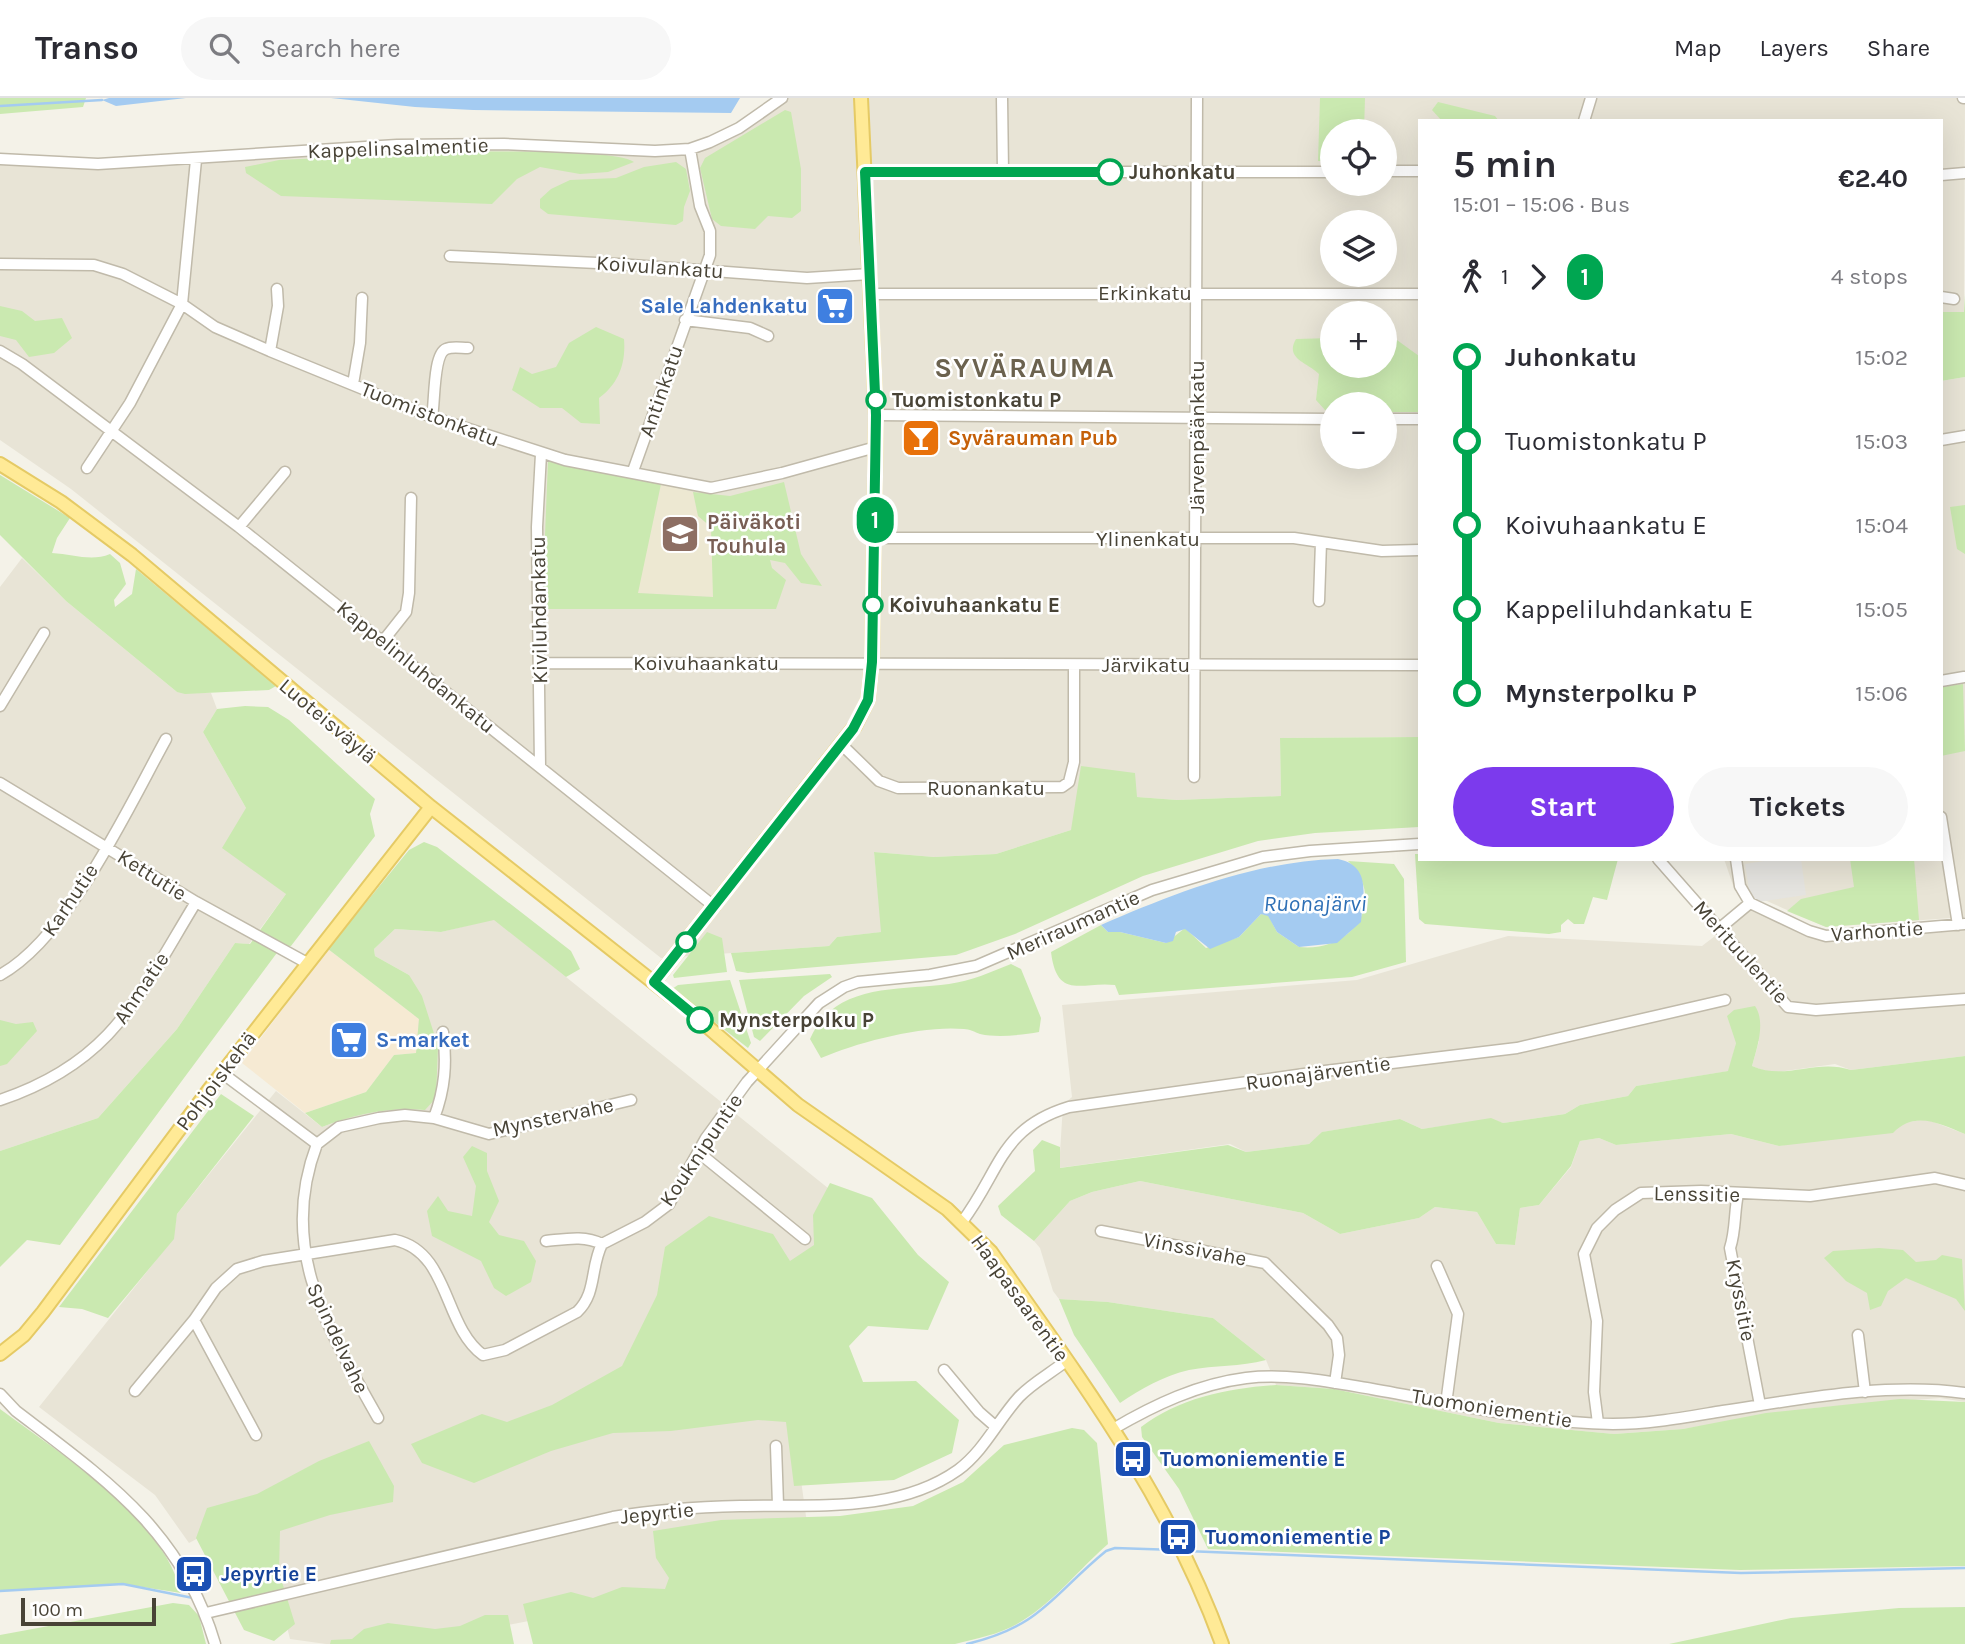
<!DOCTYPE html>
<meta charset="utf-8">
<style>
body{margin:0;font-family:Karla,sans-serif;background:#f7f7f7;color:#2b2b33;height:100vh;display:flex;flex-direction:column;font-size:26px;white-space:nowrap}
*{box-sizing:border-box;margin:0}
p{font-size:23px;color:#7c7c81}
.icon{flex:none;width:38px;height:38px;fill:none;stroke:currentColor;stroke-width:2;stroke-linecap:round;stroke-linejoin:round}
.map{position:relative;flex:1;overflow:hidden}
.panel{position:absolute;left:1418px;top:21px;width:525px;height:742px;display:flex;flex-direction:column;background:#fff;border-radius:0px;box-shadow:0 7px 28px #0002}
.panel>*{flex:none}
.badge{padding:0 14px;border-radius:23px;font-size:24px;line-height:46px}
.tools{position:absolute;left:1320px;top:21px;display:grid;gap:14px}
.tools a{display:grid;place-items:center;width:77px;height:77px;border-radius:50%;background:#fff;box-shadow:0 7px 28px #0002;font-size:35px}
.scale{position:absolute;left:21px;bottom:18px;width:135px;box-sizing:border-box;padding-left:7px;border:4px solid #484336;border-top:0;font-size:19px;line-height:24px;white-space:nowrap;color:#484336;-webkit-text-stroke:5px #fff;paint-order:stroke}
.map>.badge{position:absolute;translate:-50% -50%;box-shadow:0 0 0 4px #fff}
.legs{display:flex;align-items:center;gap:10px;height:77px;padding:0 35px;font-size:23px}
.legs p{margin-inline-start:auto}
.headline{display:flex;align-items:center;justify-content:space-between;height:119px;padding:0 35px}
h1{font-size:38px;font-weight:700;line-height:52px}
.button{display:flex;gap:14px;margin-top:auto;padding:14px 35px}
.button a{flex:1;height:80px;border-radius:42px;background:#7c3aed;color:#fff;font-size:28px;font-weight:700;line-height:80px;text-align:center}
.button a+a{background:#f7f7f7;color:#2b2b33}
ul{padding:0 35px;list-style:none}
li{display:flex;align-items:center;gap:24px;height:84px;font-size:26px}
li i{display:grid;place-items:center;width:10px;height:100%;margin:0 9px;background:currentColor}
li i::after{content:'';width:18px;height:18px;margin:-9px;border:5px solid;border-radius:50%;background:#fff}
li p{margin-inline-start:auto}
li:first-child i{background:linear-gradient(#0000 50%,currentColor 0)}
li:last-child i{background:linear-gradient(currentColor 50%,#0000 0)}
header{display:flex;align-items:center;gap:42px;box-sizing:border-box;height:98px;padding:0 35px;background:#fff;border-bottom:2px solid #e1e1e2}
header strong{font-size:33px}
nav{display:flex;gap:38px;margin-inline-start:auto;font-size:24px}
.search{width:490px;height:63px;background:#f7f7f7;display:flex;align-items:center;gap:18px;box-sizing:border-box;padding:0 24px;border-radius:38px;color:#7c7c81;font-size:26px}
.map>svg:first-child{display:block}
</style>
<header>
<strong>Transo</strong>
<div class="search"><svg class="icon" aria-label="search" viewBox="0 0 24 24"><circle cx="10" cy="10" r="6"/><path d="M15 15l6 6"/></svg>Search here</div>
<nav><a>Map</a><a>Layers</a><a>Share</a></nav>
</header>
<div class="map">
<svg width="1965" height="1546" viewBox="0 0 1965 1546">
<rect width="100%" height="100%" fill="#f4f2e8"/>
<path fill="#e8e4d6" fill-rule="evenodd" d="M782,0H1965L1964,214H1941V23H1419V639L1280,640L1281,698L1177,702L1137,699L1071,732L996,756L934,759L874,754L882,834L837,839L829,848L661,860L71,391L0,342V61L98,66L397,47L655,53L710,44ZM1332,33H1384V86H1332ZM1332,124H1384V177H1332ZM1332,215H1384V268H1332ZM1332,306H1384V359H1332Z
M1965,279V819L1826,829L1744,793H1735L1724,761H1941V283Z
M22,460L66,503L177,594L211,595L217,611L203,634L246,710L286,796L249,846L235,845L177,931L98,1020L0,1053V489Z
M1754,808L1817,836L1965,826V958L1851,972L1835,966L1770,975L1752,968L1759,943L1736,945L1729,973L1636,988L1628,998L1580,1007L1565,1016L1503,1025L1491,1021L1422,1031L1400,1021L1323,1034L1309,1046L1246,1054L1230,1046L1059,1070L1063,1007L1072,999L1062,907L1357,882L1508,838L1702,848Z
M494,821L854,1111L791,1311L813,1468L410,1546H326L290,1541L257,1409L189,1445L155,1397L39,1309L173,1141L177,1116L276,993L322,1029L354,1017L398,1010L425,1012L409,877L375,858L374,851L395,831L441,834Z
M1926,1021L1965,1036V1304L1940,1300L1815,1310L1683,1331L1614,1336L1499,1325L1334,1291L1276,1287L1266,1262L1213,1220L1108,1204L1059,1201L1053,1193L1040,1150L1034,1143L1070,1103L1092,1094L1140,1083L1303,1115L1340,1136L1419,1120L1435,1109L1477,1114L1496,1146L1515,1147L1520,1110L1539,1107L1571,1069L1580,1043L1599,1040L1616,1047L1731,1036L1779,1048Z"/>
<path fill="#f6ead3" d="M328,851L419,921L416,955L394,957L366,994L305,1015L242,965Z"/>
<path fill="#ede8d2" d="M661,386L693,394L698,418L711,429L714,499L637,495Z"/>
<path fill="#cae9b0" d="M0,0H86L83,9L0,16Z
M1320,0H1365L1364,33H1332V63H1318Z
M1438,4L1495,18L1499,23H1442L1432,12Z
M785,12L791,14L801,71V113L792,120L768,118L755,131L721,128L712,121L700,70L705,60Z
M448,54C480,54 615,50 634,64L608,74L580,76L540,69L517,81L492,106L281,98L246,75L245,69L279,62Z
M676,64L686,71L690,93L684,109L683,123L676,127L548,116L540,110V101L551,91L570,82L616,80L644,69Z
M1965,196V279L1941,283V214H1964Z
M0,208L22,213L35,223L62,220L72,240L54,255L29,259L16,242L0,238Z
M596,229L624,241C626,265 619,285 599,300L600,326L581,325L562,310H540L512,292L520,269L532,276L556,269L569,245Z
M1384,237H1390L1419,258V314H1384V306H1332V313L1325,312L1316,302L1319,276C1309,265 1284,261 1296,241L1332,240V268H1384Z
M548,363L661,386L638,495L713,499L711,429L698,418L693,394L730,398L784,384L801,456L822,488L801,485L785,465L770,462L772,470L786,482L776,511H542Z
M0,377L70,420L57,440L52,455C73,456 91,464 110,456L120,465L126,486L114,502L115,509L132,496L136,471L276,588L269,592L185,596L177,594L66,503L0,437Z
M1965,407V456L1957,451L1950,409Z
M1963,586L1965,653L1941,658V589Z
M245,608L268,609L289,622L375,701L370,716L375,738L291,848H282L60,1147L27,1142L0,1169V1053L98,1020L177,931L235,845L250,846L286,796L222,750L246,710L203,634L217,611Z
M1419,639V729L1315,735L1258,743L1143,778L1015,836L956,857L748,875L736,873L731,855L829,848L837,839L881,834L874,754L934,759L996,756L1071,732L1081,668L1135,675L1137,699L1177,702L1281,698L1280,640Z
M424,744L437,749L571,853L580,871L566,879L494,822L441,834L395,831L374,851L375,858L409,877L422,898L438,948L436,1000L425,1012C388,1009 356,1016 322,1029L305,1015L366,994L394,957L416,955L419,921L328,851L409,752Z
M1415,756H1419V761H1618L1607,802L1593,799L1584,826H1574L1568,821L1561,827V834L1549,836L1425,826L1419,821Z
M1850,761H1914L1919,822L1826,829L1787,813L1801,801L1854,789Z
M1348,763L1394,766L1404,781L1406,864L1352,879L1119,897L1115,887C1082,883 1057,903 1051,854L1101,827L1108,834H1120L1166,845L1185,830L1206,850L1239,839L1261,816L1268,817L1277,834L1299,849C1351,855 1389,804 1348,763Z
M707,834L722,840L727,874L674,880L673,877Z
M1011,866L1021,871L1041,920L1039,934C1021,937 998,940 980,936C975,934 969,931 964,931C923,927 858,944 821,960L810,941C835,884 898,893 949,886C971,883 991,874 1011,866Z
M830,876L832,879L804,898L760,943L754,939L739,882Z
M730,882L751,945L748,950L672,891L678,887Z
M1755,908C1766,924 1757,950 1752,968C1786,983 1816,960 1851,972L1965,958V1036C1940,1026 1915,1012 1893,1035L1779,1048L1731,1036L1616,1047L1599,1040L1580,1043L1571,1068L1539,1107L1520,1110L1515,1147L1496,1146L1477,1114L1435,1109L1419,1120L1340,1136L1303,1115L1140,1083L1092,1094L1070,1103L1034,1143L1001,1117L998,1108L1035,1073L1033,1052L1042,1042L1060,1049V1070L1228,1047L1246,1054L1309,1046L1322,1034L1400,1021L1422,1031L1491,1020L1503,1025L1565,1016L1580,1007L1628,998L1636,988L1728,973L1736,945L1727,918L1734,912Z
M0,922L16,926L33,924L37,933L7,966L0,968Z
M221,996L254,1018L177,1116L174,1141L108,1220L82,1211L59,1209Z
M472,1048L487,1055V1073L499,1103L489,1124L499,1137L524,1143L536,1163L531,1184L506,1198L494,1190L481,1163L432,1138L427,1113L438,1098L448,1113L472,1118L476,1088L463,1059Z
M830,1085L872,1100L918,1157L949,1184L928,1232L868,1228L849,1248L863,1284L916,1283L959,1322L952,1355L894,1382L794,1388L786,1324L758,1322L671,1333L613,1335L551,1353L474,1385L422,1365L411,1346L482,1316L507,1324L552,1307L622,1268L657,1197L665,1149L709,1118L773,1136L790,1163L814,1147L813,1117Z
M1879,1150L1903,1152L1916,1164L1936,1162L1942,1157L1962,1161L1965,1213L1956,1201L1906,1180L1888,1193L1881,1208L1870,1212L1867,1195L1846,1183L1824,1160L1833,1153Z
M1059,1201L1108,1204L1213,1220L1266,1262C1240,1269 1215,1267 1189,1272C1163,1278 1141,1291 1120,1305L1074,1237Z
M1276,1287L1334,1291L1499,1325L1614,1336L1683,1331L1766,1315L1900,1301L1965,1304V1468L1740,1472L1208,1451L1179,1391L1142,1339L1141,1329C1179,1300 1229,1290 1276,1287Z
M0,1311C59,1355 164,1420 181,1495L123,1486L0,1493Z
M1072,1330L1084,1332L1097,1345L1108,1446C1079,1471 1055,1503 1022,1523C1002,1536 978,1540 955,1546H533L523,1506L571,1494L593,1500L622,1489L665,1491L669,1480L656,1460L653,1433L721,1422L840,1418L913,1408L963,1384L1004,1347Z
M369,1343L394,1388L393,1404L330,1417L280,1433L279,1474L295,1526L274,1543L244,1532L196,1440L207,1410L257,1396L319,1363Z
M173,1505L189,1507L199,1518L206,1546H0V1537Z
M1965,1509V1546H1669L1791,1520L1899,1510Z
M485,1517H508L514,1546H330L331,1542L352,1541L364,1531L388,1525L435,1531L460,1528Z"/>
<path fill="#e5e4e0" d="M1777,761H1801L1806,797L1751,805L1745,766Z"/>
<path fill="#a4cbf1" d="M109,0H313H186L116,8L102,2Z
M331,0H740L731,15L473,12L415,9Z
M1338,761C1372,768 1363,798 1361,824L1337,845L1299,849L1277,834L1268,818L1261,816L1239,839L1210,851L1185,831L1176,834L1173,843L1166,845L1120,834H1108L1101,827C1175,795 1256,763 1338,761Z"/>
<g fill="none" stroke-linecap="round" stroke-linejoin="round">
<path stroke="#a4cbf1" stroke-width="2.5" d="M0,8L102,2
M1186,1453L1741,1475L1965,1470
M0,1493L123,1486L193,1500
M967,1546C1042,1528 1051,1498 1106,1453L1115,1450L1176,1452"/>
<g stroke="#c0baaa" stroke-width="13">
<path id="minor" d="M1002,0L1003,73
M1963,0H1965
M1584,23L1591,0
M0,61L98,66L397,47L504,46L655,53L690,51L710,44L739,30L782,0
M1384,73H1419
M865,74H1332
M1941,77L1965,75
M450,158L618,166L807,180L870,176
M0,166L94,167L123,176L182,206L215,229L270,253L432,319L565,362L711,390L782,375L876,349
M871,196H1419
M1941,199L1954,201
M685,222L750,230L768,238
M0,253L22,266L239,429L715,809
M270,253L278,208L277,191
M353,286L360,245L362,200
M876,317L1332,321
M432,319C435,304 433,256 446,251C452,248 461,250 468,250
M1384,321H1419
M1941,342L1965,338
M87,370L130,305L182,206L196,62
M633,373L710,157V133L700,108L690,51
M239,429L285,374
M875,440H1294L1382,453L1419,452
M1319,503L1321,444
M383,543L406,514L409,495L411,400
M540,565L1419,567
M1941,583L1964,579
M0,608L44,535
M841,646L879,683L898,690L1062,689L1069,684L1074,664V567
M540,668L537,429L541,356
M1194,679L1197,0
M0,685L196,804L307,865
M1941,719L1958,827
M1658,761L1788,909L1816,912L1965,901
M1736,761L1740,788L1750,805
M1720,830L1750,805L1809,833L1826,838L1965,826
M0,877C68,840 128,710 166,641
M222,975L317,1046C277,1151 328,1231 378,1320
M0,1002C113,964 138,899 196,804
M434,1020C445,991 447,965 443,934
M317,1046L339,1029L379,1020L405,1017L434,1020L489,1036L631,1002
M698,1054L805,1141
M1738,1096C1734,1114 1736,1132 1730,1150L1760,1307
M962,1124C1001,1072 1000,1030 1069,1009L1325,973L1517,950L1725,902
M1101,1133L1265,1165L1328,1227L1337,1240L1339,1257L1335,1285
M546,1143C566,1141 584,1137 602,1146L645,1124L669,1106L706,1040L747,984L819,905L844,889L858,884L930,877L976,868L1152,792L1263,759L1310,753L1419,746
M1437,1168L1458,1216L1446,1306
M194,1222L256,1337
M1858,1237L1865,1294
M944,1272L979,1314L995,1328
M135,1293L194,1222L216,1190L237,1171L263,1163L395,1142C450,1154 443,1228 483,1257L505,1252L577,1214C597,1195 590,1170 602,1146
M0,1296L16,1313C105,1381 182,1433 215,1546
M1598,1325L1594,1294L1597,1223L1584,1156L1597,1130L1615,1112L1641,1095L1701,1093L1810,1098L1935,1080L1965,1087
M1113,1331C1154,1307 1198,1286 1246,1280C1288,1275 1331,1284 1372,1291C1452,1305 1531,1325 1613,1326C1650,1326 1686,1319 1723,1313C1801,1301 1886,1284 1965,1295
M776,1348L778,1407
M206,1515L613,1419C655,1412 697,1409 740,1408C812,1406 896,1416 958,1372C984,1353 998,1322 1019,1299C1032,1285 1051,1275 1066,1263"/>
</g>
<g stroke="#e5ca65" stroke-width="16">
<path id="major" d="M0,366L61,404L132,457L431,709L686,910L798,1007L947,1111L991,1154C1080,1281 1169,1399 1222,1546
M654,884L855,628L868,602L872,564L876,317L861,0
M0,1256L24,1237L43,1214L208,993L431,709"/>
</g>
<use href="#minor" stroke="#fff" stroke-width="10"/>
<use href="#major" stroke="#ffea96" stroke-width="12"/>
</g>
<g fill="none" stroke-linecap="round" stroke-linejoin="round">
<g stroke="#fff" stroke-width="16">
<path id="line-1" d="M700,922L654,884L853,631L868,602L872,564L876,317L865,74H1110"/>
</g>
<use href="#line-1" stroke="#00a651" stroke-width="10"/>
</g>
<defs>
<g id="supermarket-square" transform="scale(2.0125)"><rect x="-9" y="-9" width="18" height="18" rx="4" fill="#3f7fe0" stroke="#fff"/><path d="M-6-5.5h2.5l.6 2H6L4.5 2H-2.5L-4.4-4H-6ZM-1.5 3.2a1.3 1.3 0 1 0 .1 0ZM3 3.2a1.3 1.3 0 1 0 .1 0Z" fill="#fff"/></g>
<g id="bar-square" transform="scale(2.0125)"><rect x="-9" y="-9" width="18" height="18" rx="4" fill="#e8710a" stroke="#fff"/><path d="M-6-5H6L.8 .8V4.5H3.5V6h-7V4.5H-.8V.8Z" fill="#fff"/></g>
<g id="school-square" transform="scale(2.0125)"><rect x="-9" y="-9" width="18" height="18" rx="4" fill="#8d6e63" stroke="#fff"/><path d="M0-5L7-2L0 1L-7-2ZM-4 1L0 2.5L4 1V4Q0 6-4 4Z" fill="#fff"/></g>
<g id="bus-square" transform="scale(2.0125)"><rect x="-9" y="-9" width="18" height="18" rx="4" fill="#1a4fb4" stroke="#fff"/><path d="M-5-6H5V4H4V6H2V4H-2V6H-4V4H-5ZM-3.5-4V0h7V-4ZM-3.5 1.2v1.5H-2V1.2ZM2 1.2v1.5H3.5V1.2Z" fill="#fff"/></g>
</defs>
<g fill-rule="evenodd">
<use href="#supermarket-square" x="835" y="208"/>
<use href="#bar-square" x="921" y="340"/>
<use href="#school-square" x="680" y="436"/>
<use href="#supermarket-square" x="349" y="942"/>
<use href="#bus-square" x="1133" y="1361"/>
<use href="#bus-square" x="1178" y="1439"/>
<use href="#bus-square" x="194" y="1476"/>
</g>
<g fill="#fff" stroke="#00a651" stroke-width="3.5">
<circle cx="1110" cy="74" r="12"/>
<circle cx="876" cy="302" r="9"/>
<circle cx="873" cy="507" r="9"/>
<circle cx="686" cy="844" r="9"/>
<circle cx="700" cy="922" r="12"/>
</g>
<g text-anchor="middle" stroke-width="5" stroke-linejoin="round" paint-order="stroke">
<g font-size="21" fill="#484336" stroke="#fff">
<text transform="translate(398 50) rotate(-2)" y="7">Kappelinsalmentie</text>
<text transform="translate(660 169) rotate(4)" y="7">Koivulankatu</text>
<text x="1145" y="202">Erkinkatu</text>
<text transform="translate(661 293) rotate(-71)" y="7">Antinkatu</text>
<text transform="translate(430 316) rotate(21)" y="7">Tuomistonkatu</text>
<text transform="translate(1197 339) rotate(-90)" y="7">Järvenpäänkatu</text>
<text x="1148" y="448">Ylinenkatu</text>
<text transform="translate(539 512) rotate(-91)" y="7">Kiviluhdankatu</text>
<text x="706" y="572">Koivuhaankatu</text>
<text x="1146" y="574">Järvikatu</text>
<text transform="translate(416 569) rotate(39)" y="7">Kappelinluhdankatu</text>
<text transform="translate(328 623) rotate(40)" y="7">Luoteisväylä</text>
<text x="986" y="697">Ruonankatu</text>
<text transform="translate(152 777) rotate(32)" y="7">Kettutie</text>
<text transform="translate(70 802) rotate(-56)" y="7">Karhutie</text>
<text transform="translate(1073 827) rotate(-24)" y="7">Meriraumantie</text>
<text transform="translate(1877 833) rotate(-4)" y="7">Varhontie</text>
<text transform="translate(1741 854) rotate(48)" y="7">Merituulentie</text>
<text transform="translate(141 890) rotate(-56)" y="7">Ahmatie</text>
<text transform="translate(1318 975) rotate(-8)" y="7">Ruonajärventie</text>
<text transform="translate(216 983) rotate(-53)" y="7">Pohjoiskehä</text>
<text transform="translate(553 1019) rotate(-12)" y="7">Mynstervahe</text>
<text transform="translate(701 1052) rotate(-56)" y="7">Kouknipuntie</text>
<text transform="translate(1697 1096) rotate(1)" y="7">Lenssitie</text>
<text transform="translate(1195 1151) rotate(11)" y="7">Vinssivahe</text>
<text transform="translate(1020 1200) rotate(54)" y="7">Haapasaarentie</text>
<text transform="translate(1741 1202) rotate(79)" y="7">Kryssitie</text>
<text transform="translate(338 1240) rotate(65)" y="7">Spindelvahe</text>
<text transform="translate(1492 1310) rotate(9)" y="7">Tuomoniementie</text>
<text transform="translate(657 1415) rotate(-6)" y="7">Jepyrtie</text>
</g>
<g font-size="21" font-weight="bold" fill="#484336" stroke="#fff" text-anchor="start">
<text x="1129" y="81">Juhonkatu</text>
<text x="892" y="309">Tuomistonkatu P</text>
<text x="889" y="514">Koivuhaankatu E</text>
<text x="719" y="929">Mynsterpolku P</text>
</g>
<g font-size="21" font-weight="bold" fill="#366cbe" stroke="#fff" text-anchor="end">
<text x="808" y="215">Sale Lahdenkatu</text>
<text x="376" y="949" text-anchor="start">S-market</text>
</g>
<g font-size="21" font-weight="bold" fill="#c56008" stroke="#fff" text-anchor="start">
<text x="948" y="347">Syvärauman Pub</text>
</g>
<g font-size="21" font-weight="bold" fill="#785e54" stroke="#fff" text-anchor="start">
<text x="707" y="431">Päiväkoti<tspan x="707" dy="24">Touhula</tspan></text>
</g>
<g font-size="21" font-weight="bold" fill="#164399" stroke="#fff" text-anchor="start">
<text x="1160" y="1368">Tuomoniementie E</text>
<text x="1205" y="1446">Tuomoniementie P</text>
<text x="221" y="1483">Jepyrtie E</text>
</g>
<g font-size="23" font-style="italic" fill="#2e70b6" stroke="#fff">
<text x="1315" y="813">Ruonajärvi</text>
</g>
<g font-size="28" font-weight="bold" letter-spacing="2" fill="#6b624e" stroke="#fff">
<text x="1025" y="279">SYVÄRAUMA</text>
</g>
</g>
</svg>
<div class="tools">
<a><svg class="icon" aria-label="locate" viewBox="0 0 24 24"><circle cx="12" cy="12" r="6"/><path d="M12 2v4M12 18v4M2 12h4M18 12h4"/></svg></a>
<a><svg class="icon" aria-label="layers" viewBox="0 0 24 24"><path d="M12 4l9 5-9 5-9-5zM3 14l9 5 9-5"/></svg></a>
<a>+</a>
<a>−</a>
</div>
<div class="scale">100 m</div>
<b class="badge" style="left:875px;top:422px;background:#00a651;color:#fff">1</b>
<section class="panel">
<div class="headline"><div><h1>5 min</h1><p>15:01 – 15:06 · Bus</p></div><b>€2.40</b></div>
<div class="legs"><svg class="icon" aria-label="walk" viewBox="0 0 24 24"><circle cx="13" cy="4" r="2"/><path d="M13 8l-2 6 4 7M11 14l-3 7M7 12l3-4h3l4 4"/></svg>1<svg class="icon" aria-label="forward" viewBox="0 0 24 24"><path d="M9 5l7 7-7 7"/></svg><b class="badge" style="background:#00a651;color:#fff">1</b><p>4 stops</p></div>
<ul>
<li><i style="color:#00a651"></i><b>Juhonkatu</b><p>15:02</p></li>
<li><i style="color:#00a651"></i><span>Tuomistonkatu P</span><p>15:03</p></li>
<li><i style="color:#00a651"></i><span>Koivuhaankatu E</span><p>15:04</p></li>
<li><i style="color:#00a651"></i><span>Kappeliluhdankatu E</span><p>15:05</p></li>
<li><i style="color:#00a651"></i><b>Mynsterpolku P</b><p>15:06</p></li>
</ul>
<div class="button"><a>Start</a><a>Tickets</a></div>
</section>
</div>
